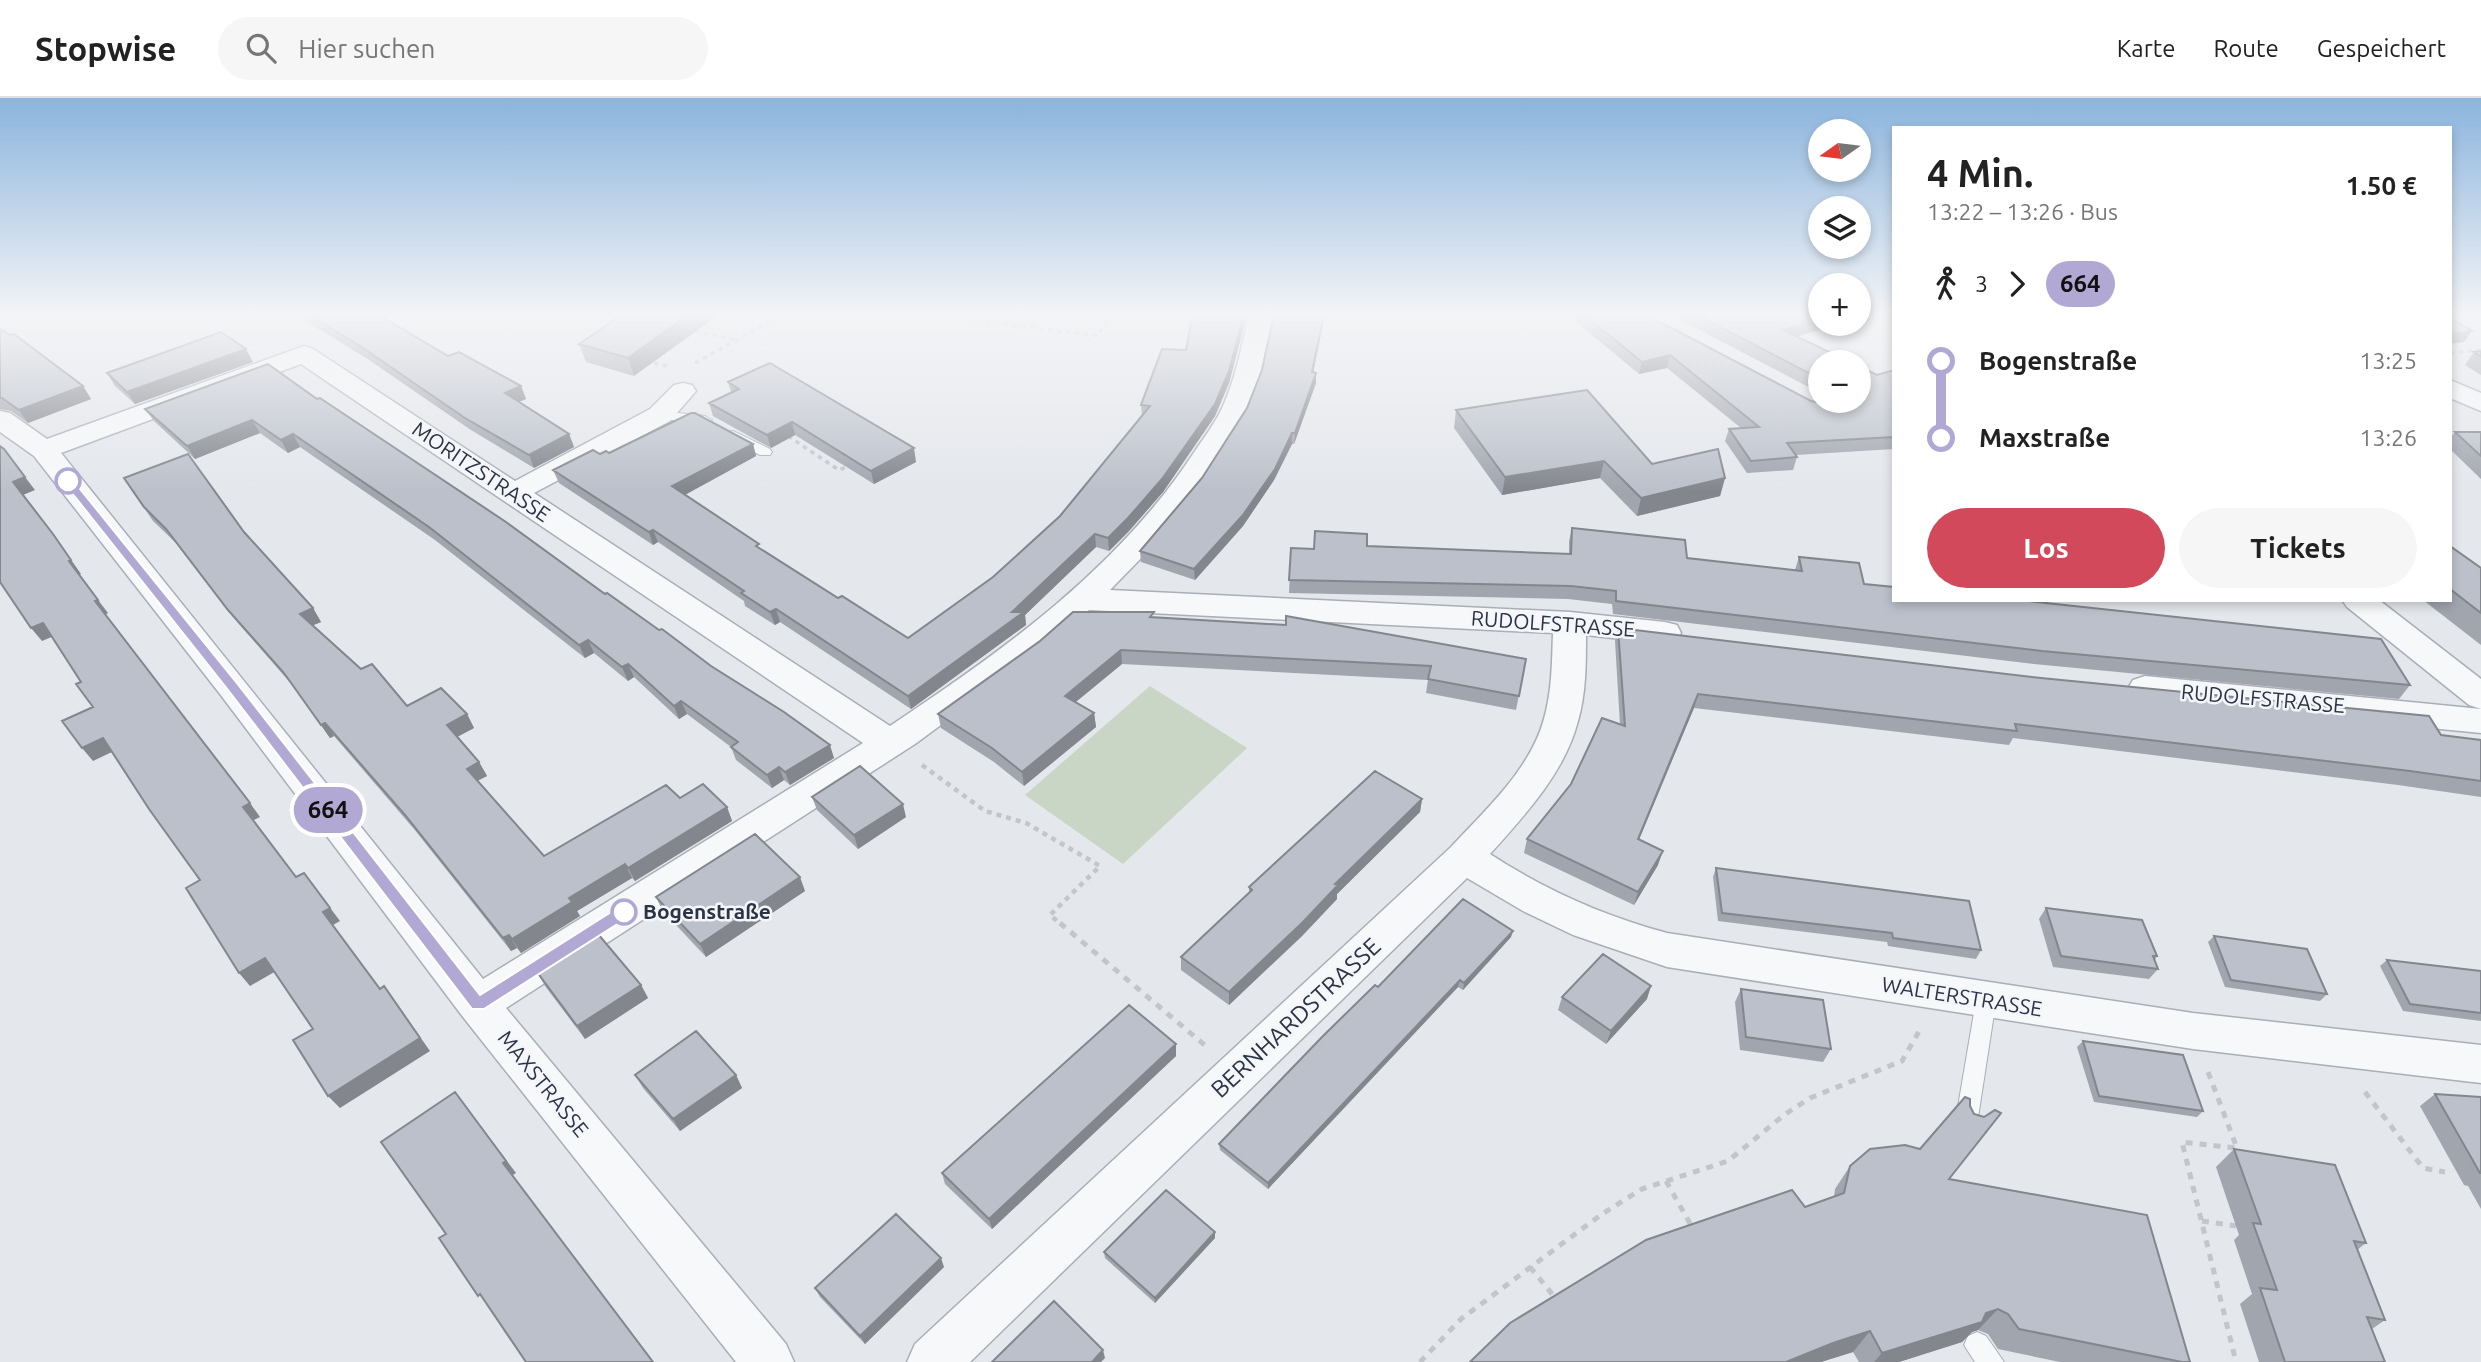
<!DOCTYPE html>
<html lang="de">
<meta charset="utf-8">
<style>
body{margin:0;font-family:Ubuntu,sans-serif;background:#f6f6f6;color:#222;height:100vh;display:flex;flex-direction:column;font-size:26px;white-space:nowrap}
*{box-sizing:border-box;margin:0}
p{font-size:23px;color:#767676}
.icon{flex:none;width:38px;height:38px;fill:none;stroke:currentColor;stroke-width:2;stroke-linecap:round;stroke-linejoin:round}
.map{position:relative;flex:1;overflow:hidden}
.details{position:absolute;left:1892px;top:28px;width:560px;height:476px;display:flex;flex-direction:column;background:#fff;border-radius:0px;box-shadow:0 4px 10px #0003}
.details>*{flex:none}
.badge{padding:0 14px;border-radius:23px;font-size:24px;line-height:46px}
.needle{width:46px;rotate:256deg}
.buttons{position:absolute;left:1808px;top:21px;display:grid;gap:14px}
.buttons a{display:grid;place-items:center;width:63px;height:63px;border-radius:50%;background:#fff;box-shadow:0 4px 10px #0003;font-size:35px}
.map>.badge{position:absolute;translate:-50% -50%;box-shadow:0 0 0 4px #fff}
.legs{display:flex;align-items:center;gap:10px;height:77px;padding:0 35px;font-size:23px}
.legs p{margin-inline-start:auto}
.overview{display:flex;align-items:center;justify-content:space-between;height:119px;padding:0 35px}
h1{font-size:38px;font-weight:600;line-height:52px}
.cta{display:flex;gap:14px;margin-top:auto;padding:14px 35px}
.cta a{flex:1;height:80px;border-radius:42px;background:#d1495b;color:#fff;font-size:28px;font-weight:600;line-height:80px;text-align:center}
.cta a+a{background:#f6f6f6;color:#222}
ul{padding:0 35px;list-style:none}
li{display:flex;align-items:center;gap:24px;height:77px;font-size:26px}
li i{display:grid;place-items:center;width:10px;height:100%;margin:0 9px;background:currentColor}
li i::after{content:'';width:18px;height:18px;margin:-9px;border:5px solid;border-radius:50%;background:#fff}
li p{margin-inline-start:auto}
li:first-child i{background:linear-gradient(#0000 50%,currentColor 0)}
li:last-child i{background:linear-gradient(currentColor 50%,#0000 0)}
header{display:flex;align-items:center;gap:42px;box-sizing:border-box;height:98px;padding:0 35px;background:#fff;border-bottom:2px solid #e0e0e0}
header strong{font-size:33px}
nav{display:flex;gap:38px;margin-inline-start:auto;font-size:24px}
.search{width:490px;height:63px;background:#f6f6f6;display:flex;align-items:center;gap:18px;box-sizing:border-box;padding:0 24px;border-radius:38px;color:#767676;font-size:26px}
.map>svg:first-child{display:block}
</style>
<header>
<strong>Stopwise</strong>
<div class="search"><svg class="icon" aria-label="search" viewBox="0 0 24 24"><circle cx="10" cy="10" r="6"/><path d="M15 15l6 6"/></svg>Hier suchen</div>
<nav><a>Karte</a><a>Route</a><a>Gespeichert</a></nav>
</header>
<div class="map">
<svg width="2481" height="1264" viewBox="0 0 2481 1264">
<rect width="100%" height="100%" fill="#e4e7ec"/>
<path fill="#c9d6c5" d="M1150,588L1247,650L1123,766L1025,697Z"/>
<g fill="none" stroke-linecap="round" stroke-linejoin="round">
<g stroke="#a9aeb7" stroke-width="2">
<path id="lane" d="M660,313L705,318L712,322L705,326L655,320L653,317Z
M733,333L770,351L772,354L770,357H760L728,340V334Z
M1986,894L1993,897L1996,903L1977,1026L1974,1033L1966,1036L1958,1033L1955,1026L1976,903L1979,897Z
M1977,1234L1986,1238L2004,1264H1975L1964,1247L1968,1238Z"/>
</g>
<g stroke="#a9aeb7" stroke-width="3">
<path id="street" d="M1249,216H1273L1259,282L1245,319L1200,389L1152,449L1110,492L1570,514L1665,524L1677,527L1681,535L1677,543L1665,546L1586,537C1586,566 1586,595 1578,623C1565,674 1525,717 1490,756C1545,792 1604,818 1667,835L2193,915L2481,947V985L2193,951L1667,869L1573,837L1523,813L1467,780L970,1264H907L915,1246L1451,749C1486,711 1530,672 1544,621C1552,593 1552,564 1553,535L1089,512L1040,554L915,646L506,910L786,1246L794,1264H736L463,919L220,596L34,358L0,334V313L10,315L47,341L304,248L313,251L515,383L650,311L674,287L683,285L692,287L696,293L670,323L534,395L890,628C1004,552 1119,470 1195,353C1205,338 1216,324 1223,308C1236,279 1242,247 1249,216ZM301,266L863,645L483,881L61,355Z
M2450,282L2481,295V313L2450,300Z
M2342,502H2379L2481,581V635L2145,602L2133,598L2128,590L2133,582L2145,578L2481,611L2469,607L2347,509Z"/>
</g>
<path stroke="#c2c5cb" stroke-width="3.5" stroke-dasharray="4.5 4.5" stroke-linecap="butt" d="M923,216L1098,238L1110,216
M971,223L976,217
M695,233L736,242
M2450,255L2481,252
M654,265L667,268
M695,265L783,216
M1818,306L1828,303
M788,338L839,372L846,369"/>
<path stroke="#c2c5cb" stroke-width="4.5" stroke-dasharray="5 5" stroke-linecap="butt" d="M922,667L985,713L1026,725L1100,768L1050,817L1062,827"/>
<path stroke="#c2c5cb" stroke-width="5" stroke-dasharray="7 7" stroke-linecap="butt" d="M1060,825L1207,949
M2208,974L2237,1050L2182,1044L2236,1264
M2365,994L2423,1070L2445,1074
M1666,1083L1692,1129
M2202,1123L2236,1128
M1530,1169L1557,1202
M1420,1264L1461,1221L1602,1116L1642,1091L1728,1063L1784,1017L1810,1000L1902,963L1921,930"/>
<use href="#lane" fill="#f7f8fa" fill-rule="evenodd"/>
<use href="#street" fill="#f7f8fa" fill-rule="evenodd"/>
</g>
<path fill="#a1a5ae" d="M294,216H377L448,258L521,288L526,301L519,304L569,336L574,349L534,370L471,332L366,260Z
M623,216L634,278L586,264L579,246Z
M1325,216L1313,274L1316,275V285L1294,346H1292L1274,382L1243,428L1195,482L1141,464L1140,453L1202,380L1247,310L1262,272Z
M1554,216H1645L1811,303L1821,305L1830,303H1858L1877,277L1894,272V351L1796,357L1797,359L1793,372L1747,375L1725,343L1729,331L1741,330L1667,270L1639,276L1568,217L1561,221Z
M1669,216H1820V226H1839L1797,238L1820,264V295Z
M1885,216H1894V221Z
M1245,224L1229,285L1215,318L1163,394L1129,433L1109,453L1096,449L1025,517L1026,527L911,611L780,524L775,527L745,508L744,503L658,444L653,447L559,385L553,372L600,356L753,346L756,358L685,397L761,451L838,500L908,540L993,479L1060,418L1142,318L1141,307L1186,252Z
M0,231L83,288L91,301L28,325L11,313L0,311Z
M2481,253V277L2465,267L2474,254Z
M253,264L135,306L115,288L107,275Z
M728,284L916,364L874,386L795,337L771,350L713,318L709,305L731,294Z
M317,301L605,496L834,660L790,687L784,682L772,690L736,662L731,649L687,616L679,621L634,579L628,583L594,555L585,560L435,442L300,349L288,355L260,335L195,361L154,323L145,311Z
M1456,312L1652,366L1725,380L1720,398L1637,418L1600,380L1502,397L1454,330Z
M2455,334H2481V381L2450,351V340Z
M124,380L244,434L313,510L321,524L313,527L361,571L407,608L467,616L474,630L457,639L479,664L487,678L477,683L544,758L680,700L727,709L732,723L635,783L632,780L577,813L580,818L521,855L517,850L511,853L414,731L334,638L330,640L293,588L238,525L175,444L153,423Z
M1572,430L1687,460L1795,472L1799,459L1864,486L2410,587L2399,601L2034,566L1613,516L1612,506L1568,501L1289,495L1291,450L1569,456V443Z
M2450,448L2481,470V547L2423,502H2450Z
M1154,519L1526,561L1516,612L1426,595L1428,582L1122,566L1076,604L1094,615L1096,629L1024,688L994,664L941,630L938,616Z
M1618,530L2481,642V699L2398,687L2013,640L2009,647L1694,610L1639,742L1658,767L1634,807L1524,755L1527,741L1620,627L1615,543Z
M812,699L906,719L858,751L817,712Z
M1422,701L1420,714L1337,796V801L1302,838L1229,907L1181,872V859L1249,795V789Z
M1716,770L1981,852L1976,861L1888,848L1887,844L1718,823L1713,779Z
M805,793L706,859L662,812L656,799Z
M2046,810L2157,858L2155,862L2158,871L2149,881L2053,869L2039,821Z
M2214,838L2327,896L2320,903L2225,889L2208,844Z
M1511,839L1463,892L1458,889L1268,1091L1220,1052L1219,1046L1378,889Z
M2387,862L2481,873V923L2403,913L2380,868Z
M537,874L641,887L648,900L585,941L545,888Z
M1741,891L1831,951L1823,964L1740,952L1735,904Z
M1562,899L1647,901L1606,946L1558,912Z
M2083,943L2203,1013L2197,1019L2094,1004L2077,949Z
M1176,946V958L992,1131L945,1086L942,1075Z
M635,977H736L742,990L680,1033L643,990Z
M2435,996L2481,999V1111L2468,1088L2464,1087L2420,1008Z
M1970,1008L1974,1016L1984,1019L2001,1015L1949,1081L2190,1264H2060L1998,1251L1988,1236L1978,1232L1972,1234L1962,1244L1899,1264H1859L1853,1254L1821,1264H1470L1805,1109L1834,1099L1835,1091L1850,1068L1920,1051Z
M2234,1051L2366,1145L2357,1152L2385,1222L2372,1231L2385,1264H2259L2240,1206L2252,1196L2234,1142L2239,1137L2216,1069Z
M1215,1134V1140L1155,1205L1105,1160L1104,1154Z
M944,1169L865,1246L820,1199L815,1190Z"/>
<path fill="#83868d" d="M689,216H720L634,278L628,260Z
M1244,216H1245V224L1229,285L1215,318L1163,394L1129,433L1109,453L1108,440Z
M1324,216H1325L1311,285L1312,274Z
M1562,216H1568L1561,221Z
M1858,216H1871L1858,220Z
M1820,221V226H1839L1780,244L1783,232Z
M2472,233L2464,244L2450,246V236Z
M246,251L253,264L135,306L127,294Z
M1670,257L1667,270L1639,276L1642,264Z
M1316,275V285L1294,346L1295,335Z
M83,288L91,301L28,325L19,312Z
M521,288L526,301L511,307L505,295Z
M252,322L260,335L195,361L187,348Z
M792,324L795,337L771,350L767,337Z
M1292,335V346L1274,382L1243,428L1195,482L1194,471Z
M293,336L300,349L288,355L281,342Z
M569,336L574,349L534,370L529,357Z
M753,346L756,358L677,401L672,388Z
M914,350L916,364L874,386L871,373Z
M1604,363L1600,380L1502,397L1505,379Z
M25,379L35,392L23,397L13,384Z
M1725,380L1720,398L1637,418L1641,400Z
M653,432L658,444L653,447L649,434Z
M53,436L81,476L79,477L108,515L105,517L95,503L69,463Z
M1095,436L1096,449L1025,517L1026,527L911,611L908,598L1012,514Z
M313,510L321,524L309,529L300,516Z
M776,511L780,524L775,527L770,514Z
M43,525L54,538L42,543L31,530Z
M588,542L594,555L585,560L579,547Z
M1121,552L1122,566L1067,611L1065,598Z
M628,566L634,579L628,583L622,569Z
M1698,596L1694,610L1633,755L1638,741Z
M681,603L687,616L679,621L674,608Z
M1094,615L1096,629L1024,688L1022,674Z
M467,616L474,630L455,640L447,627Z
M325,625L334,638L330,640L321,627Z
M103,640L114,653L93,663L82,650Z
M830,647L834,660L790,687L785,674Z
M479,664L487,678L475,684L467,671Z
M779,669L784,682L772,690L767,677Z
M1422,701L1420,714L1337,796V801L1302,838L1229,907V894L1335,786Z
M250,705L260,719L254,722L243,709Z
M903,706L906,719L858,751L854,737Z
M727,709L732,723L635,783L628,770Z
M1663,753L1658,767L1634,807L1638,794Z
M625,766L632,780L577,813L580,818L521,855L512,841L569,800Z
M304,775L340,823L333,827L323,814Z
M800,779L805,793L706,859L700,846Z
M1513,833L1511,839L1463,892L1464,885Z
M509,837L517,850L511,853L503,840Z
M265,860L276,873L250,888L239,875Z
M1460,882L1458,889L1268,1091V1085Z
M641,887L648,900L585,941L577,928Z
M384,888L430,953L340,1010L328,998Z
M1651,888L1647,901L1606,946L1611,933Z
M1176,946V958L992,1131L989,1121Z
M736,977L742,990L680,1033L673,1021Z
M455,994L516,1075L513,1077L503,1065Z
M1215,1134V1140L1155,1205V1200Z
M941,1160L944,1169L865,1246L860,1238Z
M1998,1211L1978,1232L1972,1234L1962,1244L1899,1264H1874L1882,1255Z
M1870,1233L1853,1254L1821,1264H1786L1833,1245Z
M1103,1252L1105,1260L1101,1264H1092Z"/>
<path fill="#bbc0ca" stroke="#83868d" stroke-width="2" d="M307,216H377L448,258L459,254L521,288L505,295L569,336L529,357L465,320L360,248Z
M623,216H689L628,260L579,246Z
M1205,216H1244L1229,273L1215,306L1162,381L1128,420L1108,440L1095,436L1012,514H1024L908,598L776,511L770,514L741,495L744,493L653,432L649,434L553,372L593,352L600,356L606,353L609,355L691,315H695L753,346L672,388L759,446L756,448L838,500L842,498L908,540L993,479L1060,418L1150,308L1141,307L1162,251L1186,252L1192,219L1204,220Z
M1274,216H1324L1312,274L1316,275L1295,335H1292L1275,371L1243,417L1194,471L1140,453L1202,380L1247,310L1262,272Z
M1583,216H1645L1811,303L1821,305L1831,303H1858V268L1877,277L1894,272V339L1787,345L1797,359L1751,363L1729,331L1759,329L1670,257L1642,264Z
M1695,216H1820V221L1783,232L1850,264H1820V281Z
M2450,220L2472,233L2450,236Z
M0,231L10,237L14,236L83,288L19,312L2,300H0Z
M221,234L246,251L127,294L107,275Z
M2481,253V259L2474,254Z
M770,265L914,350L871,373L792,324L767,337L709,305L739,291L728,284Z
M268,266L317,301L320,300L506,424L605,496L607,495L659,532L662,531L711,568L784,614L830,647L785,674L779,669L767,677L731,649L738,644L681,603L674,608L628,566L622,569L588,542L579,547L429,429L293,336L281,342L252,322L187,348L145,311Z
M1587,292L1652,366L1718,351L1725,380L1641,400L1604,363L1505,379L1456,312Z
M2455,334H2481V358Z
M0,348L4,351L25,379L13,384L53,436L71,462L69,463L98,502L95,503L250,705L243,709L296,779L304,775L330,810L323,814L380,891L384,888L420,940L328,998L293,942L313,931L265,860L239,875L186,790L200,782L149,711L103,640L82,650L62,623L93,609L76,586L81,584L43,525L31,530L0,484Z
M188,356L244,434L313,510L300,516L361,571L372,566L407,608L441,590L467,616L447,627L479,664L467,671L544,758L666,687L680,700L703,686L727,709L628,770L625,766L569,800L572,804L512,841L509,837L503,840L405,717L325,625L321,627L284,575L228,512L166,431L144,409L124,380Z
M1572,430L1685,442L1687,460L1802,473L1799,459L1859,465L1864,486L1894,489V502H2019L2381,541L2410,587L2042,553L1616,503V493L1571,488L1289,482L1291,450L1314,451L1315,433L1367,436V448L1571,456Z
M2450,448L2481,470V515L2450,491Z
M1073,514H1154L1150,519L1286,527V518L1526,561L1519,598L1428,581L1431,568L1121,552L1065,598L1094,615L1022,674L992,650L938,616L1040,543Z
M1618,530L2041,580L2429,618L2441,637L2481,642V683L2410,673L2015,626L2017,633L1698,596L1638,741L1663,753L1638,794L1527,741L1571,686L1602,620L1625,628Z
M860,668L903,706L854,737L812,699Z
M1375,673L1422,701L1335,786L1338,787L1302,825L1229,894L1181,859L1252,792L1249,789Z
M755,736L800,779L700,846L656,799Z
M1716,770L1969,803L1981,852L1893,840L1892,835L1722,815Z
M1463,801L1513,833L1464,885L1460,882L1268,1085L1219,1046L1323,938L1375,887L1378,889Z
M2046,810L2142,822L2157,858H2153L2158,871L2061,858Z
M598,836L641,887L577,928L537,874Z
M2214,838L2307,851L2327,896L2231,882Z
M1603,856L1651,888L1611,933L1562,899Z
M2387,862L2481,873V915L2410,906Z
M1741,891L1823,902L1831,951L1746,939Z
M1129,907L1176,946L989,1121L942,1075Z
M696,933L736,977L673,1021L635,977Z
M2083,943L2183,957L2203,1013L2099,998Z
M455,994L506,1063L503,1065L653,1264H526L480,1196L478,1198L439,1140L446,1136L381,1044Z
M2435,996L2481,999V1075H2480Z
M1965,999L1970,1001V1008L1974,1016L1984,1019L1995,1012L2001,1015L1949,1081L2147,1117L2190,1264H2182L2019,1231L2008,1216L1998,1211L1986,1215L1982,1224L1882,1255L1870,1233L1833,1245L1786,1264H1470L1510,1225L1646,1142L1792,1092L1805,1109L1844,1095L1850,1068L1870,1051L1905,1047L1920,1051Z
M2234,1051L2335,1067L2366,1145L2354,1143L2385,1222L2367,1219L2385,1264H2285L2260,1190L2277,1192L2253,1125L2261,1126Z
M1166,1092L1215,1134L1155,1200L1104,1154Z
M896,1116L941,1160L860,1238L815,1190Z
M1054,1203L1103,1252L1092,1264H992Z"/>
<linearGradient id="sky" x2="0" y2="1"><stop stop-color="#8bb4dd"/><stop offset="0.55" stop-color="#f3f4f6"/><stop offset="1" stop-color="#f3f4f6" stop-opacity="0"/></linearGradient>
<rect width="2481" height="393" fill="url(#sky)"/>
<path fill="#b1a9d4" stroke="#fff" stroke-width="2" d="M64,381H72L237,585L480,897L619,809H630L632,814L630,818L484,911H472L228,592L64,385Z"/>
<g fill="#fff" stroke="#b1a9d4" stroke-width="3.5">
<circle cx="68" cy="383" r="12"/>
<circle cx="624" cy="814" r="12"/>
</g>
<g text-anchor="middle" stroke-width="5" stroke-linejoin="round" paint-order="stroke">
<g font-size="21" fill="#2b3445" stroke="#f4f6f9">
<text transform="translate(481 374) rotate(34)" y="7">MORITZSTRASSE</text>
<text transform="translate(1553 526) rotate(4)" y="7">RUDOLFSTRASSE</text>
<text transform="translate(2263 601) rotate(5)" y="7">RUDOLFSTRASSE</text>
<text transform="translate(1962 899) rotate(9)" y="7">WALTERSTRASSE</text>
<text transform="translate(543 986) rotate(51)" y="7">MAXSTRASSE</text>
</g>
<g font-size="21" font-weight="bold" fill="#2b3445" stroke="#f4f6f9" text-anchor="start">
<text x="643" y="821">Bogenstraße</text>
</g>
<g font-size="24" fill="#2b3445" stroke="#f4f6f9">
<text transform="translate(1296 920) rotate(-43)" y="8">BERNHARDSTRASSE</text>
</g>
</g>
</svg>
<div class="buttons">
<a><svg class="needle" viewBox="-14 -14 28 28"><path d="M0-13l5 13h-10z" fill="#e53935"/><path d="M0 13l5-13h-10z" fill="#767676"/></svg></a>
<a><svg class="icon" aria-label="layers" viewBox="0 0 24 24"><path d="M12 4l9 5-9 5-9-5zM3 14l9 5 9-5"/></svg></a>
<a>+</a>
<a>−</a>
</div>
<b class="badge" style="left:328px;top:712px;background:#b1a9d4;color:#111">664</b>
<section class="details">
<div class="overview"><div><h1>4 Min.</h1><p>13:22 – 13:26 · Bus</p></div><b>1.50 €</b></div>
<div class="legs"><svg class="icon" aria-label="walk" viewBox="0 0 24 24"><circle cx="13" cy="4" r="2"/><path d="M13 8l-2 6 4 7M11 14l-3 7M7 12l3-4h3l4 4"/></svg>3<svg class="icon" aria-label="forward" viewBox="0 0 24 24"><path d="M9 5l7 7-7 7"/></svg><b class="badge" style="background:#b1a9d4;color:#111">664</b></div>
<ul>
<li><i style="color:#b1a9d4"></i><b>Bogenstraße</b><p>13:25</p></li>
<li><i style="color:#b1a9d4"></i><b>Maxstraße</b><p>13:26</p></li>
</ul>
<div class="cta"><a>Los</a><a>Tickets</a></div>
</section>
</div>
